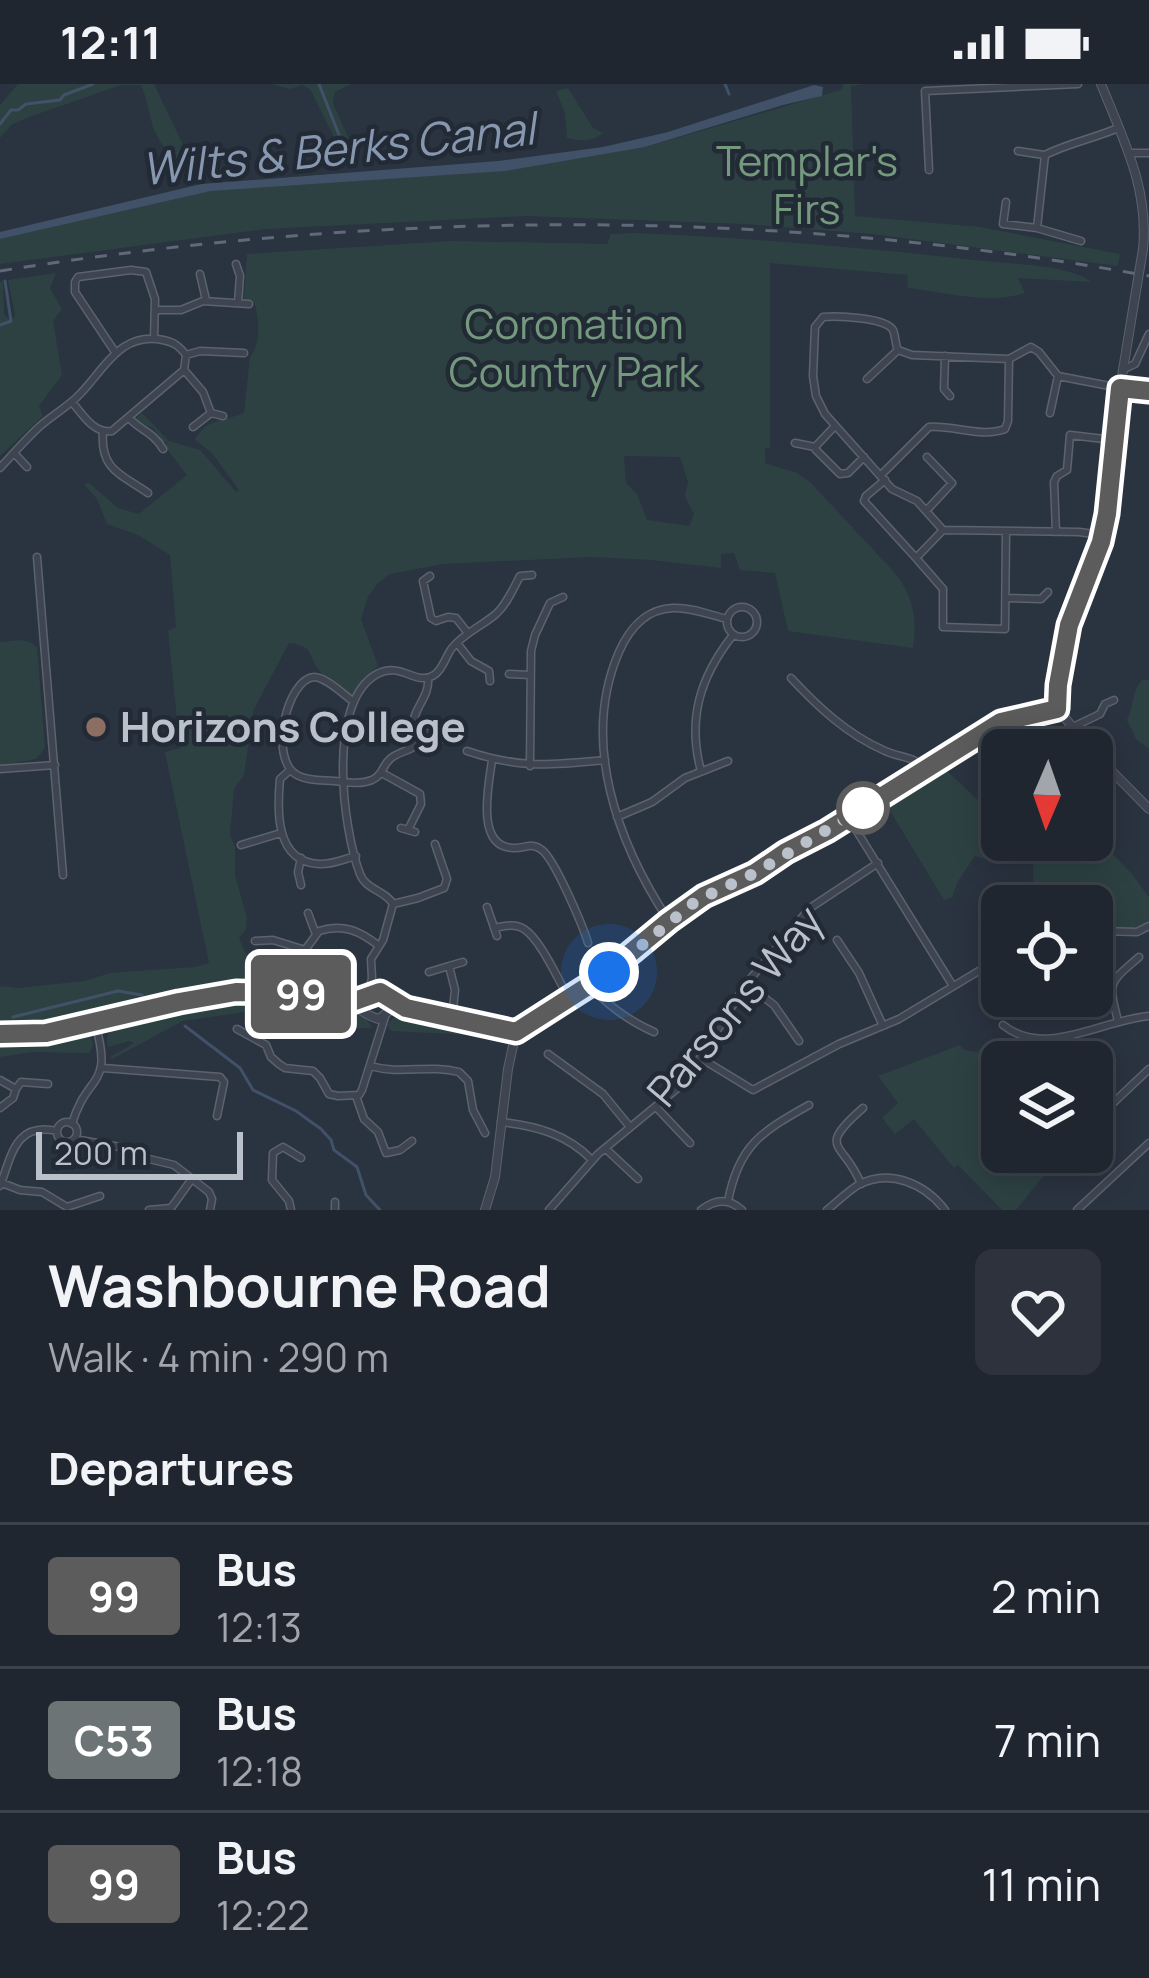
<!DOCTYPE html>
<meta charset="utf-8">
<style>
body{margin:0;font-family:Manrope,sans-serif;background:#2d323c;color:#f1f3f6;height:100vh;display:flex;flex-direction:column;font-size:45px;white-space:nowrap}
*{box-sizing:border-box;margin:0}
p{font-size:39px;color:#a2a5ab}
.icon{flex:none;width:66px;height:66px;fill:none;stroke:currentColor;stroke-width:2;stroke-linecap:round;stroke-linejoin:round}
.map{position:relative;height:1126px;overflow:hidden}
.sheet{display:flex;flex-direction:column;background:#202630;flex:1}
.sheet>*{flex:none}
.badge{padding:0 24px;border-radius:9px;font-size:42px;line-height:78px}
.needle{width:78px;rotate:182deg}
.fabs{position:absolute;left:981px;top:645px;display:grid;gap:24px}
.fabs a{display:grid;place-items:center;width:132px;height:132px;border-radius:18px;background:#202630;box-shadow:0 6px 30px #0003,0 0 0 3px #3d434c;font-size:60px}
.scale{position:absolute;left:36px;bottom:30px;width:207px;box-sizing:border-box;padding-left:12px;border:6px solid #bbc1cb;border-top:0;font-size:33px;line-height:42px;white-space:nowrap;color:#bbc1cb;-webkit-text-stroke:9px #222a36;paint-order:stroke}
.you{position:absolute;width:60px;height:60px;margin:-30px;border:9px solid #fff;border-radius:50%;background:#1a73e8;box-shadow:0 0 0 18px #1a73e833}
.map>.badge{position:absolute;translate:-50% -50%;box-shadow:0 0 0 6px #fff}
h2{padding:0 48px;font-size:45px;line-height:108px}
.round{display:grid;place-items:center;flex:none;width:126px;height:126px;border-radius:18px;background:#2d323c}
.headline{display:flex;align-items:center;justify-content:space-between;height:204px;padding:0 48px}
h1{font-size:57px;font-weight:700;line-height:90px}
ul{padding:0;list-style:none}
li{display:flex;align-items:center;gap:36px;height:144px;padding:0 48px;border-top:3px solid #3d434c}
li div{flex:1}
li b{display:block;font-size:45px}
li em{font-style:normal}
li .badge{min-width:132px;font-weight:700;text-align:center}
.status{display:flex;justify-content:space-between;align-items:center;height:84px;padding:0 60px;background:#202630;direction:ltr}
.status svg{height:33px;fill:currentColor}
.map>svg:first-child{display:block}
</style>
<div class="status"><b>12:11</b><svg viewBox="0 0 49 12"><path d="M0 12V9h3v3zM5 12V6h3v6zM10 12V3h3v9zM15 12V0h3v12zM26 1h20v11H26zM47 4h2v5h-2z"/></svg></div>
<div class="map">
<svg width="1149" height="1126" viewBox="0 0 1149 1126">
<rect width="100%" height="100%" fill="#2a3340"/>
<path fill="#2d4143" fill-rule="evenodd" d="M18,0H154L196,88L188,92L179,90C173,73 159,59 153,43C149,29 147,15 141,1H121L29,33L11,41L0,54V21Z
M272,0H351L335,8L333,19L357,73L339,75L335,55L310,5L302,1L290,5Z
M844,0H863L851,2L855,132L980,143L1120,170L1118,182L872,150L744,140L526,132L266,145L0,180V155L211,107L352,97L646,63L841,6Z
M568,4L593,44L603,49C594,58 579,57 567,54L565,29L556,7Z
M636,149C753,154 869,164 984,177C1011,180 1072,181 1091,198L1018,194L1025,209C989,221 944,208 908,204L907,191L770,179V364H765V379L797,389L810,398L895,489C914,514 917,534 913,564L788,547L775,489L740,486L734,469L721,470V484L651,476L591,473L443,480L390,490L378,499L368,513L361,535L378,582L361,598L352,612C342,604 325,596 318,585C307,568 313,562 289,559L253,627L244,691L234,705L230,751L235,762V791L247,834L246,845L239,854L249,877L289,896L282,901L231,904L25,948L0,946V902L17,904L85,897L110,889L195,883L209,879L165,668L180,664L168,547L176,543L170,471L138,451L107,440L97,415L84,400L89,399L118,424L139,430L187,391L166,364L167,358H163L153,344L134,336L142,329L169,357L200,366L236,408L239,406L212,369L195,356C205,335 224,337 244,329L250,273C262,259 259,233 254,217L244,215L247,170L451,157L607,160L611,150ZM624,372L680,373L688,398L685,412L694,430L689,442L647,436L637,410L626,399Z
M56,189L50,204L62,225L53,237L62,291L39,322L43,332L0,372V198L3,197L4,230L11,237L15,231L8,196Z
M20,556L30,558L37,563L45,664L36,675L0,682V558Z
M1142,596H1149V665L1136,655L1127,636C1134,623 1132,606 1142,596Z
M946,686L978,716L1002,709V756H1004L997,778L975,772L958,797L952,813L944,816L886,720Z
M1092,748L1131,789L1149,813V839L1131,845H1095L1092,848V822H1034L1033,781L1028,756H1092Z
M262,913C291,915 361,914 372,944H316L251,923L246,924L245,928L183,937L112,975L110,973L134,959L130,957L108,963C106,954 107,947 116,942L192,922Z
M399,928L496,946L473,951L391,947L387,941Z
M85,951L90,952L93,960L90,969L32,968L0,973V954H23L47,961Z
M960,961L964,966L977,968L984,961L1002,979V1068H1063L1016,1126H1002L958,1081L954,1084L914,1035L895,1050L882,1034L898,1019L878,992Z"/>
<path fill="#415168" d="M814,1L823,3L822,12L783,21L645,63L505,87L211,107L0,155V148L201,100L498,77L603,63L668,48Z"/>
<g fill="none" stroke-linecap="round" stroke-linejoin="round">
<path stroke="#415168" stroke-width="3" d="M319,0L348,74
M725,0L729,10
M0,40L11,26H18L26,20L60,16L64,11L93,0
M0,241L11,237L5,197
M13,933L118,907L142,911
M185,942L240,984L253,1006L296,1027L321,1045L331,1056L334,1066L357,1083L366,1111L380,1126"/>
<g stroke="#5c636e" stroke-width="9">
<path id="minor" d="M1018,67L1044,71
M1131,69H1149
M929,86L925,7L1078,0
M1006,118L1003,140L1037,144L1081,157
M1037,144L1045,71C1066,60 1095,54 1118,44
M236,180L240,192L238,219
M200,190L206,216
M156,226H181L203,217L249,220
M115,268L75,208V198L78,193L131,186L146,188L155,215L154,255
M186,271L200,267L244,269
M945,272L944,305L950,312
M1124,285L1135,280L1149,250
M185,287L203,308L211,329L223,332
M867,295L898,266
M1050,329L1058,292
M129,334C141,347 153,348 163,365
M193,343L211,329
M834,343L815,363L816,366L840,390L848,389L864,373
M103,348C100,386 121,390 148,409
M795,359L815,363
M14,369L27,383
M0,384C13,370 25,356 39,343C50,333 64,325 76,314C103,289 118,247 163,256C174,258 179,262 186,271L184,286L112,347C94,350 83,331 72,318
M881,391L929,343C954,341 981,354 1005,345L1008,337L1009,275
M885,396L866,412L864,417L916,474
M926,427L952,399L927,373
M943,446L916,474L943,505V543L1005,545L1006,448
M1056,448L1054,398L1057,392L1067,386L1070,351L1104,355
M1102,451L1079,448L943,446L917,417L892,405L825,330L816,312L813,292L815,243L823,233C837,232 885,233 893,246C896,253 895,260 898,266L912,271L1009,275L1031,263L1039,268L1058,292L1120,304
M37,473L63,791
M430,492L423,497L431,534L436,537L448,533L456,534L467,548
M1006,514L1041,515L1048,508
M727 538a15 15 0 1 1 30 0a15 15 0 1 1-30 0Z
M457,559L471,577L489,587L490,597
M509,590L530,591
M791,594C818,623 847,650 883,666C899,674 914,672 927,685
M354,618C344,611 326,593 314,593C287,595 268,675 297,691C307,697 323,696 334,697C346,698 360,701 372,696C383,691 382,682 390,675C396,669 408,667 415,662C416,655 414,649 413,642C413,624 430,613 428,594
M1073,643L1100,630L1105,620L1114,616
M416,651L434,648L442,655
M467,667C520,685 551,681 605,676
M492,676C489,700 474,765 515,764C526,764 532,758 542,766C555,776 583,842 588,859
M530,682L531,567L535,551L550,519L563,513
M0,685L55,681
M290,686L280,695C277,726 275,778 319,780C331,781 344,775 356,772
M701,687C687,635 700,593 733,551
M382,689L420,710L421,720L408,746
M617,733L652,718L685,694L728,677
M848,733L953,902
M401,744L415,748
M241,761L281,749
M301,774L298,788L301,801
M393,820L418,814L444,804L447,795L435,760
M487,823L497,852
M308,829L315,848
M669,837C618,760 580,658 619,568C629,545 646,525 673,524C691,523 710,531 727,535
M494,844C504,842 515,839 524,845C541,856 558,896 569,914
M837,856L859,889L883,942
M255,857L273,856L305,866L319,847C343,839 360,847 379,862
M1092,857L1101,847L1137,848L1149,842
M429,888L449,882
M746,900L774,921L799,957
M590,901C605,920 631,938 654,948
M368,912L372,894L371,875L383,856L393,820C385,806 366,806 360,790C343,746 326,618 377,590C400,578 413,599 430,593C442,589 445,573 452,564C464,549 482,542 496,530C507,520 513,505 520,492L532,491
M452,934L455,906L449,882L463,878
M1118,937C1108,897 1108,900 1139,873
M1003,941C1045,975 1101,936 1149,932
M237,945L266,961L271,973L279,980L285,984L313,987L320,994L329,1010L338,1012L359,1011L362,1006L385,933
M548,970L603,1010L630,1043
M702,975L753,1006L839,960L899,935L982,885
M370,982C402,991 428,980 459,988L468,997L473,1026L485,1049
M103,984L220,993L224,998L217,1032
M0,996L16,1005L21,998L48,1000
M356,1012L364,1035L378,1048L386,1069L400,1066L412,1057
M656,1023L690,1059
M0,1024L13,1014L16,1005
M501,1038C536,1042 567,1050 592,1076
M57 1048a10 10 0 1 1 20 0a10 10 0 1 1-20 0Z
M1092,1039L1149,985
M72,1040C87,988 114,1005 95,939
M74,1055L120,1063L141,1073L174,1081L209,1108L212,1115L210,1126
M606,1065L638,1095
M2,1099L20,1106L42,1108L67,1123L100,1112
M861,1100C844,1057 815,1066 863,1024
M0,1102C12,1071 15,1038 57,1047
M728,1117C739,1061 761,1048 809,1021
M335,1118V1126
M149,1126L171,1124L191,1096
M291,1126L289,1117L272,1096L273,1069L283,1063L301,1074
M549,1126L598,1070L685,998L746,900L810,824L878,779
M701,1126C715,1115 729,1114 742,1126
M827,1126C837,1118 847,1108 858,1101C890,1084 925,1100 945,1126
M1077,1126L1149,1059"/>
</g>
<g stroke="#5c636e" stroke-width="10">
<path id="tertiary" d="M1101,0C1123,55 1149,104 1143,165
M1120,304L1149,307
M1091,666L1057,624L1058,601L1069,541L1101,458L1107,430L1120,304L1135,213
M1092,667L1149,725
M365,927L367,913L378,908L407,924L516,948
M516,948L600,894L669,837L704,812L755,789L786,768L827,747L1001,638L1057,624
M0,950C88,952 168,908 255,907C284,906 320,908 347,918C359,923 367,933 379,935L389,927L388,913
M485,1126L495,1093L508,985L516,948"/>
</g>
<use href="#minor" stroke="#3e4551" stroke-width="6"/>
<use href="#tertiary" stroke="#3e4551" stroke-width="8"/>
<path stroke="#606977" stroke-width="3" stroke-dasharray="12 12" stroke-linecap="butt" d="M0,187C381,126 769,123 1149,192"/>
<g stroke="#5c636e" stroke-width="10" stroke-linecap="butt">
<path id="tertiary-bridge" d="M1135,213L1143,165"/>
</g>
<use href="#tertiary-bridge" stroke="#3e4551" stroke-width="8"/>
</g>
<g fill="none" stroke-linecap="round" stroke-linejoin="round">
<g stroke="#fff" stroke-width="27">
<path id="line" d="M0,950L46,949L179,918L236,908L307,910L352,918L380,908L406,924L516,948L599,895L669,837L704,812L755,789L786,768L827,747L1001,638L1057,625L1058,601L1069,541L1101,458L1107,430L1120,304L1149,307"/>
</g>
<use href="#line" stroke="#5c5c5d" stroke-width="18"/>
<path stroke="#bbc1cb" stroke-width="12" stroke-dasharray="0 21.6" d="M609,888L696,817L755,789L863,724"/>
</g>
<circle fill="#8d6e63" stroke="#222a36" stroke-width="4.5" cx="96" cy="643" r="12"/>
<circle fill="#fff" stroke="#5c5c5d" stroke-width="6" cx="863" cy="724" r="24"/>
<g text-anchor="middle" stroke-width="9" stroke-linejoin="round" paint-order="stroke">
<g font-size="42" fill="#74997d" stroke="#222a36">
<text x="807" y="92">Templar's<tspan x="807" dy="48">Firs</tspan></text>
<text x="574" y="255">Coronation<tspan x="574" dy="48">Country Park</tspan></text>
</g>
<g font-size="42" font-weight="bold" fill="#bbc1cb" stroke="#222a36" text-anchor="start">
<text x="120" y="658">Horizons College</text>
</g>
<g font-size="42" fill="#bbc1cb" stroke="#222a36">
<text transform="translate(735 922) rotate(-50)" y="15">Parsons Way</text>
</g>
<g font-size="45" font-style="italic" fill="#8697af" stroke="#222a36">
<text transform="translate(338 65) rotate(-6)" y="16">Wilts &amp; Berks Canal</text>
</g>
</g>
</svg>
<div class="fabs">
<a><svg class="needle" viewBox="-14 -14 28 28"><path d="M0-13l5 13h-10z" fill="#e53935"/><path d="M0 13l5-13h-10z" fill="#a2a5ab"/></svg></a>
<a><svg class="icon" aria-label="locate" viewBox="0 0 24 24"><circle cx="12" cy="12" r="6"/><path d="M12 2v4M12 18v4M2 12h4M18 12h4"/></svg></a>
<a><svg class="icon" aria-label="layers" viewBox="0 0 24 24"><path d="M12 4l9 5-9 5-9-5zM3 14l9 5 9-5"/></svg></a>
</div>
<div class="scale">200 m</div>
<div class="you" style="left:609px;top:888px"></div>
<b class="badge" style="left:301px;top:910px;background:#5c5c5d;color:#fff">99</b>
</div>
<section class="sheet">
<div class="headline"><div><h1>Washbourne Road</h1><p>Walk · 4 min · 290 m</p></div><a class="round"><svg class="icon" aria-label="heart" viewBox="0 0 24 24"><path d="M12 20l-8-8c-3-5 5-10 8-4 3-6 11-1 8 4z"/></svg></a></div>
<h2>Departures</h2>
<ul>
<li><span class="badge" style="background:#5c5c5d;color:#fff">99</span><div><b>Bus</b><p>12:13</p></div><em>2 min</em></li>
<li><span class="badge" style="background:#6c7476;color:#fff">C53</span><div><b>Bus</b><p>12:18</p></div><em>7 min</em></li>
<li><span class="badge" style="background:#5c5c5d;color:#fff">99</span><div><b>Bus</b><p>12:22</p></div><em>11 min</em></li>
</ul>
</section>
